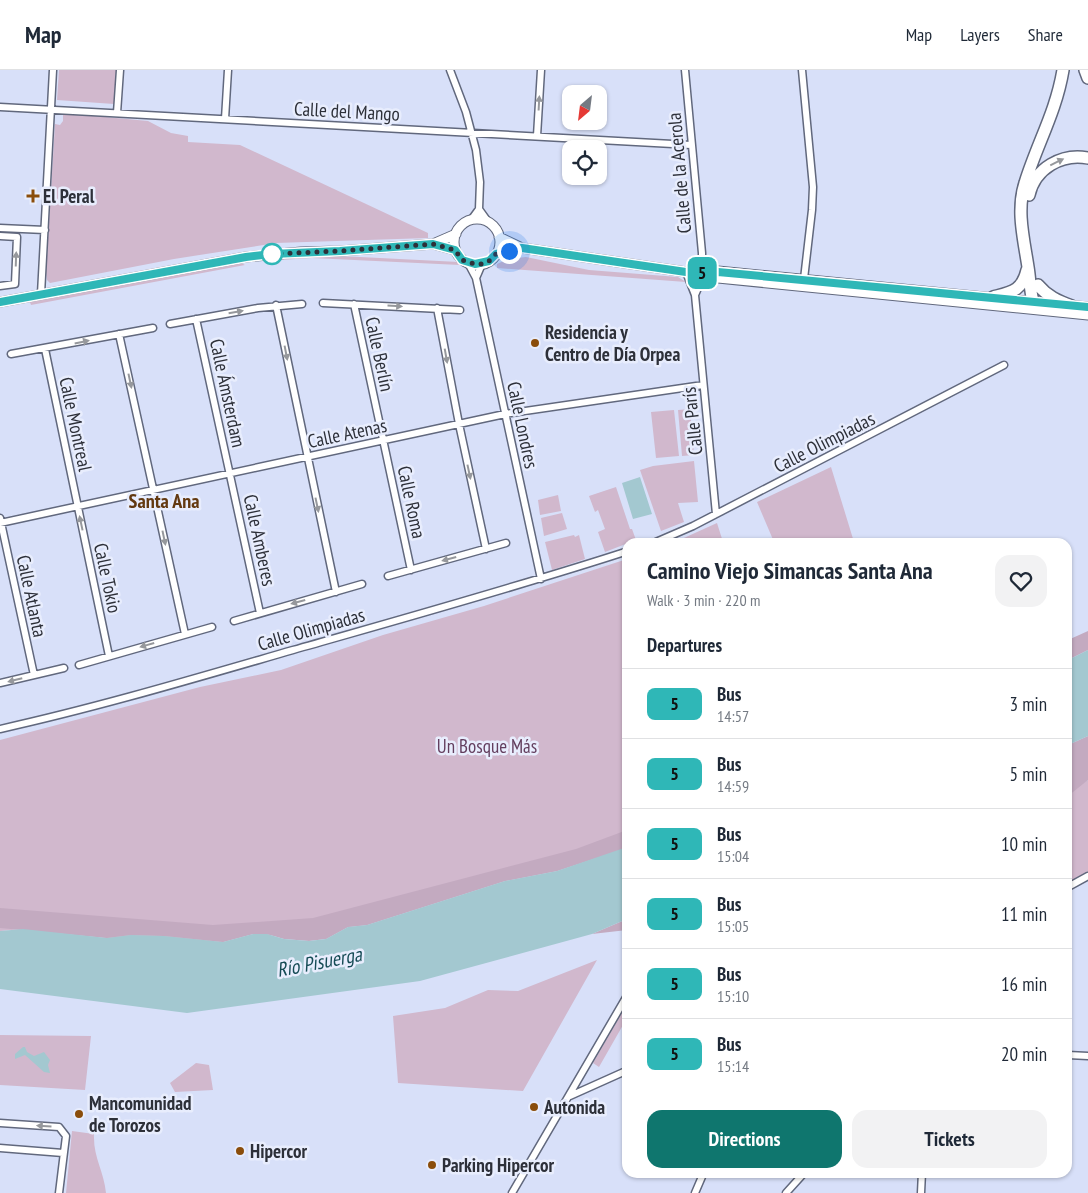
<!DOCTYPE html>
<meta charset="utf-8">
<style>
body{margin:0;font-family:"PT Sans Narrow",sans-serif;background:#f2f2f3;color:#1f2937;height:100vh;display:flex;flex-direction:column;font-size:19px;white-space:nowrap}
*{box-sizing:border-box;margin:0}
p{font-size:16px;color:#747a83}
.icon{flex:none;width:28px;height:28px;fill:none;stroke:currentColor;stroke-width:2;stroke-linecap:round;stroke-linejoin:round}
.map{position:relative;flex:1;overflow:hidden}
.sheet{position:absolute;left:622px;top:468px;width:450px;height:640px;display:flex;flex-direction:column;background:#fff;border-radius:15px;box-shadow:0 1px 4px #0004}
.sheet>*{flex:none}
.badge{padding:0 10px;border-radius:8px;font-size:18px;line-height:32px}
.needle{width:32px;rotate:208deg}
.tools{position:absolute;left:562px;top:15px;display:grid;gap:10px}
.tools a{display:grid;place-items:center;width:45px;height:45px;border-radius:10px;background:#fff;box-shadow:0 1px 4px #0004;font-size:25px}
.you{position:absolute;width:25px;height:25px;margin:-12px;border:4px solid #fff;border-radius:50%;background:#1a73e8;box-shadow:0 0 0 8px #1a73e833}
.map>.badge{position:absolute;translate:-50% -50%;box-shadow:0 0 0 2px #fff}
h2{padding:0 25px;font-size:19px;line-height:45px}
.round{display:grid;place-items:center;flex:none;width:52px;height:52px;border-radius:15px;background:#f2f2f3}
.overview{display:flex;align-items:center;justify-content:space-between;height:85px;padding:0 25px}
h1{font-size:24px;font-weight:800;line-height:38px}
.button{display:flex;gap:10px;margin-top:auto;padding:10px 25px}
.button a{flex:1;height:58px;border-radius:15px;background:#0f766e;color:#fff;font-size:20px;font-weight:800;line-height:58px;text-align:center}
.button a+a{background:#f2f2f3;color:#1f2937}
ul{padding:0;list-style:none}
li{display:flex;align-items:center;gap:15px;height:70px;padding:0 25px;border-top:1px solid #e0e1e3}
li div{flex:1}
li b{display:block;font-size:19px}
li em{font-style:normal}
li .badge{min-width:55px;font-weight:700;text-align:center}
header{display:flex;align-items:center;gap:30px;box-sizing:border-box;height:70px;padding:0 25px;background:#fff;border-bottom:1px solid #e0e1e3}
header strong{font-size:24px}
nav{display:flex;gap:28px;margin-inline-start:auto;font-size:18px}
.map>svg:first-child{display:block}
</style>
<header>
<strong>Map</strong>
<nav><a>Map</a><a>Layers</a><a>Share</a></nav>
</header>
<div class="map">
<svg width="1088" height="1123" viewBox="0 0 1088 1123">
<rect width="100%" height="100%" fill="#d8e0f9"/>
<path fill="#d1b8cd" d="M59,0H116L114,34L57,30Z
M63,43L148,51L171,63L188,66V72L240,75L428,163V168L276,173L174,189L50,213L47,210L46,202L55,54L60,55L63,51Z
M283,186H340L459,192L460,195L312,188L280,190Z
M526,187L589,200L678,207L686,212L497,198V194L508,189Z
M239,192L245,195L31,235L30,232Z
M690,339L694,385L682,386L678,340Z
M674,340L679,386L656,388L651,342Z
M694,391L698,432L678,433L684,452L661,461L640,400L653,396Z
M831,397L854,472H774L757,432Z
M616,417L630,459H632L636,470L605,482L598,462L605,459L598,440L595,442L589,426Z
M558,425L561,441L540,445L538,430Z
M562,443L567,459L544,466L541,448Z
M717,453L723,472H675Z
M574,465L575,467L579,465L585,489L552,500L545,472Z
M627,489V777L557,801L505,811L367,855L348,857L326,869L253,864L223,872L107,868L23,859L0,861V670L200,617L281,600L383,565L484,536Z
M1088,710V803L1068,812V722Z
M597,890L523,1021L398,1013L393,946L445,938L488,920L518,921Z
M627,934V948L599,997L593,993Z
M0,965L91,966L85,1020L0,1015Z
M196,993L209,995L213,1020L175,1022L170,1013Z
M72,1061L94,1064C93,1088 104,1101 106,1123H66Z"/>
<path fill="#c3aac0" d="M1088,561V580L1068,590V570Z
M1088,666V710L1068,726V675Z
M627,760V777L622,780L557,801L505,811L367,855L348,857L326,869L309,871L284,869L267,864H253L223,872L164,866L131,865L107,868L0,858V838L213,855L313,848L576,779Z
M627,849V860L592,864Z"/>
<path fill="#a3c8d0" d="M640,407L652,444L633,449L622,413Z
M1088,580V666L1068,675V590Z
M627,777V849L592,864L420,911L187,943L0,919V861L23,859L107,868L131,865L164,866L223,872L253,864H267L284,869L309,871L326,869L348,857L367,855L505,811L557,801Z
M23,977H25L27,982L34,986L44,982L50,990L48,995L50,1003L44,1002L25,985L15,989V984Z"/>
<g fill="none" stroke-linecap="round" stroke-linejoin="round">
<g stroke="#61687d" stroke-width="9">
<path id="street" d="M450,0L466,42L476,80L480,112L479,139L471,150
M685,0L702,183V203
M802,0L813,117L812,140L804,209
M0,37L691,75
M117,43L120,0
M225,49L228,0
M537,66L541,0
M479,139L489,153
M0,158L45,160
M0,166L17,167L15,214L0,216
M468,193L476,208L541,509
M686,202L695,225L716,444
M476,208L482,194
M41,224L53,0
M695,225L701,211L708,207
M323,233L460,240
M354,234L411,500
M276,235L336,522
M437,238L459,354L486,479
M196,249L260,543
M170,254L258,238L302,234
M119,264L185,564
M45,279L109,586
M11,284L153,258
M0,448L34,605
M0,453L505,344L703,315
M656,472L693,456L1004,295
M388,506L506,473
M234,551L362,514
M79,595L212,557
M0,613L64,598
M0,659C99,637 196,608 293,580C405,548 517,517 628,481
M1068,817L1088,806
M1068,985L1088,986
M570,1026L628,1000
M0,1053L59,1057L66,1066L59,1123
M0,1078L63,1083
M512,1123L628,924
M695,1123L704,1102
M786,1123L805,1102
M921,1123L922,1102"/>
</g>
<g stroke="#61687d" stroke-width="11">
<path id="secondary" d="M454 172a23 23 0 1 1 46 0a23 23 0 1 1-46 0Z
M499,167L522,178L686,202L702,203L718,201L1088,237
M433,174L456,164
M496,184L522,178
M704,204L718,208L1088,245
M0,232L246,187L301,182L340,181L433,174L455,180"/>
</g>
<g stroke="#61687d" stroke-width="14">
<path id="highway" d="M1085,0L1088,8
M1029,125C1035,98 1062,83 1088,88
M1038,215C1047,226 1058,231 1072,236
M993,227C1012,222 1022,221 1027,200
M1033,231C1030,221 1030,209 1028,197C1024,170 1016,140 1025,113C1037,74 1056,42 1063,0"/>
</g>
<use href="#street" stroke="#fff" stroke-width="6"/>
<use href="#secondary" stroke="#fff" stroke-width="9"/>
<use href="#highway" stroke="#fff" stroke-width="11"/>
</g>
<defs><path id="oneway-solid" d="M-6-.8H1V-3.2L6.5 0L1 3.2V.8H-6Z" transform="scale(1.25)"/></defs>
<g fill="#96989c">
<use href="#oneway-solid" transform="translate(539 33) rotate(-87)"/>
<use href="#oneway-solid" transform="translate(1057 92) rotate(-26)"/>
<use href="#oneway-solid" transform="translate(16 189) rotate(-88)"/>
<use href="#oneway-solid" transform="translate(395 236) rotate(3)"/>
<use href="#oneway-solid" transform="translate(236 242) rotate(-10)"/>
<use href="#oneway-solid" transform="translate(82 272) rotate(-12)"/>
<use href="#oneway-solid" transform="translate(286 283) rotate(79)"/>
<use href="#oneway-solid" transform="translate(446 286) rotate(80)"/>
<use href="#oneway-solid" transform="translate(130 311) rotate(78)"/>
<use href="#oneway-solid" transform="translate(469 402) rotate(78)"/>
<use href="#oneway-solid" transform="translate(317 435) rotate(78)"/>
<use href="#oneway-solid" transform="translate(81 453) rotate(-102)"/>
<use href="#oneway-solid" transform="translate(164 468) rotate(78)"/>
<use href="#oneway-solid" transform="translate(449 489) rotate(165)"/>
<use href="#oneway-solid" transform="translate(298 532) rotate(165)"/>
<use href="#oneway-solid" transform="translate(147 575) rotate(164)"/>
<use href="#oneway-solid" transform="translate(15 610) rotate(166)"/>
<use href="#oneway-solid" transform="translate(44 1056) rotate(-177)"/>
</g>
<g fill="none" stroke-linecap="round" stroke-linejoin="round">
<g stroke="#fff" stroke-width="11">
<path id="line" d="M0,232L246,187L272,184L340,181L433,174L455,180L462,190L475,194L489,191L496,184L522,178L686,202L702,203L718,202L1088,237"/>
</g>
<use href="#line" stroke="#2fb7b7" stroke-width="8"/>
<path stroke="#2d3039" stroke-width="5" stroke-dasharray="0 9" d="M272,184L340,181L433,174L455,180L462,190L475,194H482L489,191L496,184L509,181"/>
</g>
<g fill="#8a4d0b" stroke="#e8edfd" stroke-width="2">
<path d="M30.5 118.5h5v5h5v5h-5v5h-5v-5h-5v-5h5z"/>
<circle cx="535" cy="273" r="5"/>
<circle cx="534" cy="1037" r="5"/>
<circle cx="79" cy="1044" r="5"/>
<circle cx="240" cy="1081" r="5"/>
<circle cx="432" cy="1095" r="5"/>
</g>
<circle fill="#fff" stroke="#2fb7b7" stroke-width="2.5" cx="272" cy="184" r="10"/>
<g text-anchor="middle" stroke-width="5" stroke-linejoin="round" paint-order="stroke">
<g font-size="19" fill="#2d3039" stroke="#e8edfd">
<text transform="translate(347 41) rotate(3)" y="7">Calle del Mango</text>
<text transform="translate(679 103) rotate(-95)" y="7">Calle de la Acerola</text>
<text transform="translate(380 284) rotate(78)" y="7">Calle Berlín</text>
<text transform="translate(228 323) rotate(78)" y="7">Calle Ámsterdam</text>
<text transform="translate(692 351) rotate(-96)" y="7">Calle París</text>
<text transform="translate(76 354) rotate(78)" y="7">Calle Montreal</text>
<text transform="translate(523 355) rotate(78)" y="7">Calle Londres</text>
<text transform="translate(347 363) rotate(-12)" y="7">Calle Atenas</text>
<text transform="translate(824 372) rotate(-27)" y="7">Calle Olimpiadas</text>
<text transform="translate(412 432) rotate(78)" y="7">Calle Roma</text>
<text transform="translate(260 470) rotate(78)" y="7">Calle Amberes</text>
<text transform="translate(108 508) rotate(78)" y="7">Calle Tokio</text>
<text transform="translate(32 526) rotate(78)" y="7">Calle Atlanta</text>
<text transform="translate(311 559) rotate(-16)" y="7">Calle Olimpiadas</text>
</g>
<g font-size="19" font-weight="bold" fill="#2d3039" stroke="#e8edfd" text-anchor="start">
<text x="43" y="133">El Peral</text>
<text x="545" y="269">Residencia y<tspan x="545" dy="22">Centro de Día Orpea</tspan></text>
<text x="89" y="1040">Mancomunidad<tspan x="89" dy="22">de Torozos</tspan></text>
<text x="544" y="1044">Autonida</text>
<text x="250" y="1088">Hipercor</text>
<text x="442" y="1102">Parking Hipercor</text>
</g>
<g font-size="19" fill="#633e5e" stroke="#e8edfd">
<text x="487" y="683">Un Bosque Más</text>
</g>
<g font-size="20" font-weight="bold" fill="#633910" stroke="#e8edfd">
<text x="164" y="438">Santa Ana</text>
</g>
<g font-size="20" font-style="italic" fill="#154b55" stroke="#e8edfd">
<text transform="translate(319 892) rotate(-11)" y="7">Río Pisuerga</text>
</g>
</g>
</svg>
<div class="tools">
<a><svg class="needle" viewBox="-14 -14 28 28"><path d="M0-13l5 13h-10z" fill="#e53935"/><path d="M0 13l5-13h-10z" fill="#747a83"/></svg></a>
<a><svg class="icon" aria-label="locate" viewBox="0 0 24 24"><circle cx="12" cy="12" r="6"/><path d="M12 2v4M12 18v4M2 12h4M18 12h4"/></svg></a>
</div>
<div class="you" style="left:509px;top:181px"></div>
<b class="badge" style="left:702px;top:203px;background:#2fb7b7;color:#111">5</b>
<section class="sheet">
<div class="overview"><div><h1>Camino Viejo Simancas Santa Ana</h1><p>Walk · 3 min · 220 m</p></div><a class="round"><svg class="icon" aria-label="heart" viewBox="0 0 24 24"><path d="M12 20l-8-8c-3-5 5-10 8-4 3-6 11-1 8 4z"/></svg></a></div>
<h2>Departures</h2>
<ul>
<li><span class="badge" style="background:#2fb7b7;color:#111">5</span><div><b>Bus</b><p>14:57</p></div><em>3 min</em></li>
<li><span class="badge" style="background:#2fb7b7;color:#111">5</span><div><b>Bus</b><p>14:59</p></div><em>5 min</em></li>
<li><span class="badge" style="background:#2fb7b7;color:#111">5</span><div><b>Bus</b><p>15:04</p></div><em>10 min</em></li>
<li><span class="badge" style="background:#2fb7b7;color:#111">5</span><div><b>Bus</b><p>15:05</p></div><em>11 min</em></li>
<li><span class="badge" style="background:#2fb7b7;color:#111">5</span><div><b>Bus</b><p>15:10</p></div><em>16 min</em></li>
<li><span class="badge" style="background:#2fb7b7;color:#111">5</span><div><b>Bus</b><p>15:14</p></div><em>20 min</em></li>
</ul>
<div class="button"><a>Directions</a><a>Tickets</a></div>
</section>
</div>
